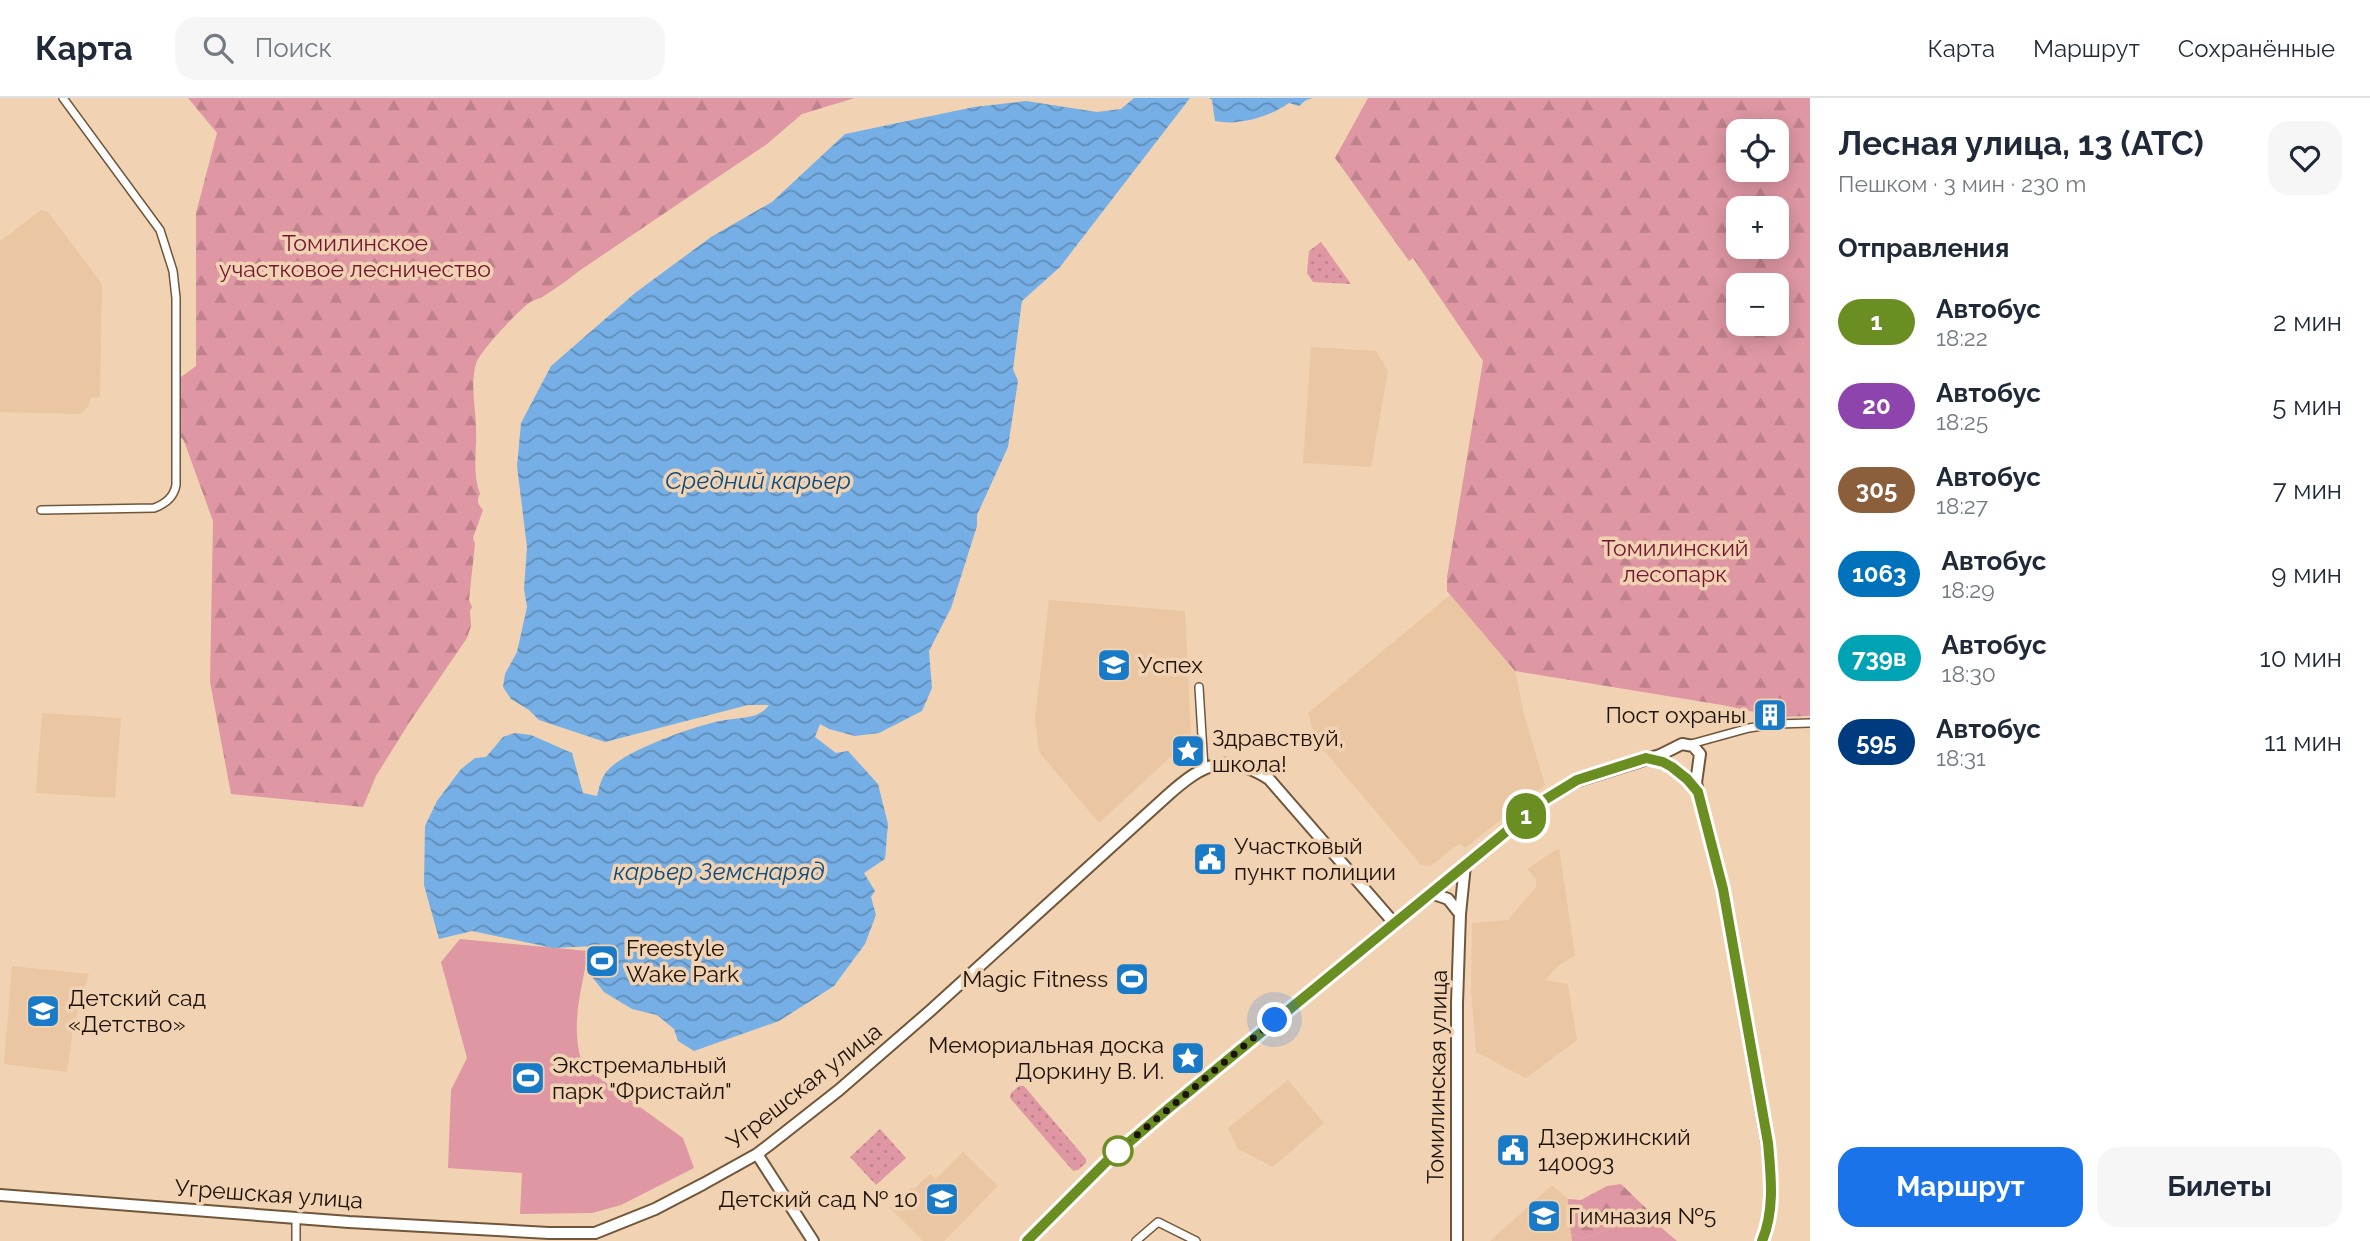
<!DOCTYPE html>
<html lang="ru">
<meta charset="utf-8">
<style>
body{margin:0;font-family:Raleway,sans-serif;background:#f6f6f7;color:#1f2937;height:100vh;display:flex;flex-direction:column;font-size:26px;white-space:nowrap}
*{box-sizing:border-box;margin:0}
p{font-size:23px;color:#747a83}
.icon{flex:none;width:38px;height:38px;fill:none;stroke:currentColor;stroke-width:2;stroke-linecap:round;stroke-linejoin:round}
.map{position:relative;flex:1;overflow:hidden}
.drawer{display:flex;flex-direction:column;background:#fff;width:560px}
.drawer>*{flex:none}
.badge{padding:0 14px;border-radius:23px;font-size:24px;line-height:46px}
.fabs{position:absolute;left:1726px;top:21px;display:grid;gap:14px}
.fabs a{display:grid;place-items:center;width:63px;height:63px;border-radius:14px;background:#fff;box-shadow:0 4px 18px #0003;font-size:35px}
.you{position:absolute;width:35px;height:35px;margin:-18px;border:5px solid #fff;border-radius:50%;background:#1a73e8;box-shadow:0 0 0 10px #1a73e833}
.map>.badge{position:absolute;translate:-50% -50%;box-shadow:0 0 0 4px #fff}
h2{padding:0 28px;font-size:26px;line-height:63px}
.round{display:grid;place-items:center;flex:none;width:74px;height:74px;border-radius:21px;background:#f6f6f7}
.summary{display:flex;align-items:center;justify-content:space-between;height:119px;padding:0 28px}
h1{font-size:33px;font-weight:700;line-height:52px}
.button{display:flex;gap:14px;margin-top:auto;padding:14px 28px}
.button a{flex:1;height:80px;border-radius:21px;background:#1a73e8;color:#fff;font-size:28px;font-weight:700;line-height:80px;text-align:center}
.button a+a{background:#f6f6f7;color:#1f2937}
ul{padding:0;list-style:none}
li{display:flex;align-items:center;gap:21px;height:84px;padding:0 28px}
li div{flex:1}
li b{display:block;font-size:26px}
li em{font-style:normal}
li .badge{min-width:77px;font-weight:700;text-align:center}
header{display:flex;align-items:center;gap:42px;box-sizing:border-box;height:98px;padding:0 35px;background:#fff;border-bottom:2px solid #e0e1e3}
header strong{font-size:33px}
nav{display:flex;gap:38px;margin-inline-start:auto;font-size:24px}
.search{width:490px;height:63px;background:#f6f6f7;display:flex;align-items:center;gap:18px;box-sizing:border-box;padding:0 24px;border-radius:21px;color:#747a83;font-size:26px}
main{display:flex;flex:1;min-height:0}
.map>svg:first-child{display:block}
</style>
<header>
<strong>Карта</strong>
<div class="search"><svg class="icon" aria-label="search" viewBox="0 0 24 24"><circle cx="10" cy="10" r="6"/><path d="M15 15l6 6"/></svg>Поиск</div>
<nav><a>Карта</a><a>Маршрут</a><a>Сохранённые</a></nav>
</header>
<main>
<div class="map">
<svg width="1810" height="1143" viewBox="0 0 1810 1143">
<defs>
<pattern id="forest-firs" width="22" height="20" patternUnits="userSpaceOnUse" patternTransform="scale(1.75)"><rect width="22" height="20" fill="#df97a4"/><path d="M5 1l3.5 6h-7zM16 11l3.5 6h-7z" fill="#bf818c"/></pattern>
<pattern id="park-dots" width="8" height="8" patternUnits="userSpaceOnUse" patternTransform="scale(1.75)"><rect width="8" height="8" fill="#df97a4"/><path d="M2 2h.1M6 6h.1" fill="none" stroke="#bf818c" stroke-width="1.8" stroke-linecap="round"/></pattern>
<pattern id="water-waves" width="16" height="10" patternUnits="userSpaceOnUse" patternTransform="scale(1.75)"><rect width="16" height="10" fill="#76afe6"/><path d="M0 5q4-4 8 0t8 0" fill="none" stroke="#608db8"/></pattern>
</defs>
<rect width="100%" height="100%" fill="#f1d3b3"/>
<path fill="#eac6a2" d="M41,112L48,114L102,186L100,299L90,300L89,308L80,316L0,314V143Z
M1311,249L1376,253L1388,273L1371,369L1303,365Z
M1450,497L1515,573L1524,616L1545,687L1465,750L1460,746L1454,749L1431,768L1421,767L1316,643L1308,615Z
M1049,502L1185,513L1191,640L1099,725L1039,654L1035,621Z
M42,615L121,620L115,700L36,695Z
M1559,750L1575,857L1557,869L1545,882L1568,886L1577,942L1526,980L1476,954L1471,892L1472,825L1508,822L1536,789V781L1527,771Z
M12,868L89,876L74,925L67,974L4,966Z
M1288,982L1324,1025L1273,1069L1238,1051L1228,1030Z
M963,1054L998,1088L944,1143H923L890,1110L911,1089L914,1091L930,1076L936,1081Z
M1552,1087L1568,1101L1572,1143H1490Z"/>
<path fill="#df97a4" d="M460,841L588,853C582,894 569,927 583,968L683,1040L694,1070L621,1107L592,1115L520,1116L522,1075L448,1070L451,992L467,960L441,864Z
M1650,1114L1656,1125L1677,1143H1572L1571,1136L1583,1141Z"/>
<path fill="url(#forest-firs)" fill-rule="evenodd" d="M188,0H855L802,16L767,46L579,173C567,183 556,190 544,198C539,201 533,202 529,205C518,213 479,254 476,266C470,286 476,311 476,331C477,353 472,375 480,396C476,403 478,406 483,412L473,440L475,446L469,502L472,509L470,513L471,528L467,540L409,625L376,678L363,709L231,696L210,584L213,423L184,343L178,335L177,282L196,268V115L217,35Z
M1368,0H1810V618L1777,619L1722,607L1515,573L1447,493V479L1483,263L1413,160L1409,163L1335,60ZM1738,33H1776V72H1738ZM1738,110H1776V149H1738ZM1738,187H1776V226H1738Z
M1621,1086L1650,1114L1583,1141L1571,1136L1568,1101L1581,1102L1607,1088Z"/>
<path fill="url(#park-dots)" d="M1321,144L1351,186L1313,184L1307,175L1309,153Z
M1019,988H1024L1086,1061V1065L1078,1072L1073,1073L1010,1000L1011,995Z
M880,1031L906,1060L876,1087L850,1059Z"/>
<path fill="url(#water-waves)" d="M1134,0H1190L1060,169L1022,203L1013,271L1018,283L1008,349L977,417V428L951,510L929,553L932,590L922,613L879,635L855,638L829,631L820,626L815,639L836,655L848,653L878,686L888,726L885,761L864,775L875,793L871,799L876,817L865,846L834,888L779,923L694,953L678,943L674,931L657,917L632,911L604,894L589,875L595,848L553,850L472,833L439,841L424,787L425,728L437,703L461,671L475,660L486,659L503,639L515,635L531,637L572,655L583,695L597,698C600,687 601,678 610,670C628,652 694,628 720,623C736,619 759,622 769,607H748L605,644L539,622L529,612L511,601L503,589L505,576L517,554L527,509L524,491L527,449L517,368L521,325L551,268L635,195L711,139L772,104L845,36L974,9L1026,3L1097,14L1121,11Z
M1209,0H1313L1306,2L1299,8L1289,5C1269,19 1239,28 1215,23L1212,2Z"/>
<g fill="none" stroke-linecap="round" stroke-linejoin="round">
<g stroke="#70563a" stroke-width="10">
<path id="street" d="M41,412L154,410C165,406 174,399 176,387V200L173,173L160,132L63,0
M1199,589L1204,670
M1691,646L1749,630L1775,626L1810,625
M296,1120V1143
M1136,1143L1158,1124L1196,1143"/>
</g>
<g stroke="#70563a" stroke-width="14">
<path id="secondary" d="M1648,661C1668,663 1686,678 1697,693
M1431,795L1448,801L1460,816
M757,1056L813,1143
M0,1097L349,1124L549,1135H595L655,1111L703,1086L757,1056L769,1047L839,992L930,913L1168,697C1204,665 1226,654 1269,681L1394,825
M1027,1143L1106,1064L1169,1010L1546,701L1577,683L1660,657L1682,646L1693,648L1700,656L1696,685L1723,791L1767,1045C1771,1078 1775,1112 1762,1143
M1457,1143V905L1460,816L1465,767"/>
</g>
<use href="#street" stroke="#fff" stroke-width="7"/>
<use href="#secondary" stroke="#fff" stroke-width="10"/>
</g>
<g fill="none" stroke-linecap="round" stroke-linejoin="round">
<g stroke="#fff" stroke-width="16">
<path id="line" d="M1027,1143L1106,1064L1169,1010L1546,701L1577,682L1646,660L1663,664L1672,669L1687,681L1698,694L1723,791L1768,1045C1771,1078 1775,1112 1762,1143"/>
</g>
<use href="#line" stroke="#6b8e23" stroke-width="10"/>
<path stroke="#1d1207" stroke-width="7" stroke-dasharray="0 12.6" d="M1118,1053L1275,922"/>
</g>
<defs>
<g id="school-square" transform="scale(1.75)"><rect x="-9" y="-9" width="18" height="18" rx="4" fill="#197bc7" stroke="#f1d3b3"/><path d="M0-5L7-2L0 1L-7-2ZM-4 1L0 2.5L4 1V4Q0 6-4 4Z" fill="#fff"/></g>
<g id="building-square" transform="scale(1.75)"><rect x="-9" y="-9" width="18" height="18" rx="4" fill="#197bc7" stroke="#f1d3b3"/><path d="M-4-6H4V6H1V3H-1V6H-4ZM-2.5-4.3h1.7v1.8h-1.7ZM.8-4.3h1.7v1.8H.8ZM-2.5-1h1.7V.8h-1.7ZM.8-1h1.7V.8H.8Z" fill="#fff"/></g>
<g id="sight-square" transform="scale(1.75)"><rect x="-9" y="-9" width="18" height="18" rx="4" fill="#197bc7" stroke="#f1d3b3"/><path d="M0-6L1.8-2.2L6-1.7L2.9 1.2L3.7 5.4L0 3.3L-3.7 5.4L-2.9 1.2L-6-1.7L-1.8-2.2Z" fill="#fff"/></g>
<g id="civic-square" transform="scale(1.75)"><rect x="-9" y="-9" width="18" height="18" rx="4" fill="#197bc7" stroke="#f1d3b3"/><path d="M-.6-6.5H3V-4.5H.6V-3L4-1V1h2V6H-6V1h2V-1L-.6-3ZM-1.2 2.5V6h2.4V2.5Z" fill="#fff"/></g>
<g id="stadium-square" transform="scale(1.75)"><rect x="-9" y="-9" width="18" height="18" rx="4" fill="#197bc7" stroke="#f1d3b3"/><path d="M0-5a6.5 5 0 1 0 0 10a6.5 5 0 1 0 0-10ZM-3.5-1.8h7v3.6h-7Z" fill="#fff"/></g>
</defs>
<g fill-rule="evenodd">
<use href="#school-square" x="1114" y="567"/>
<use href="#building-square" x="1770" y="617"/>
<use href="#sight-square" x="1188" y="653"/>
<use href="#civic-square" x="1210" y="761"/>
<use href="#stadium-square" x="602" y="863"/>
<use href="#stadium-square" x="1132" y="881"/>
<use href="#school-square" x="43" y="913"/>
<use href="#sight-square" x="1188" y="960"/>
<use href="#stadium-square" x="528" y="980"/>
<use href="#civic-square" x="1513" y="1052"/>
<use href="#school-square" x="942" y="1101"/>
<use href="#school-square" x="1544" y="1118"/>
</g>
<circle fill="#fff" stroke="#6b8e23" stroke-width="3.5" cx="1118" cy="1053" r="14"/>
<g text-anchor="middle" stroke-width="7" stroke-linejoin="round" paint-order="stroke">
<g font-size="23" fill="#741533" stroke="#f1d3b3">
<text x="355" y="153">Томилинское<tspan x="355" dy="26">участковое лесничество</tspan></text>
<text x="1675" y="458">Томилинский<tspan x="1675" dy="26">лесопарк</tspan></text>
</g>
<g font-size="23" fill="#1d1207" stroke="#f1d3b3" text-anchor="start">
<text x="1138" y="575">Успех</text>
<text x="1746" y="625" text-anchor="end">Пост охраны</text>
<text x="1212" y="648">Здравствуй,<tspan x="1212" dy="26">школа!</tspan></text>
<text x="1234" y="756">Участковый<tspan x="1234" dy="26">пункт полиции</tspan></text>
<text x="626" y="858">Freestyle<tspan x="626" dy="26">Wake Park</tspan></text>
<text x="1108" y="889" text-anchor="end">Magic Fitness</text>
<text x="68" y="908">Детский сад<tspan x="68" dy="26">«Детство»</tspan></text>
<text x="1164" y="955" text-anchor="end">Мемориальная доска<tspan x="1164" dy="26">Доркину В. И.</tspan></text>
<text x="552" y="975">Экстремальный<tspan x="552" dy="26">парк "Фристайл"</tspan></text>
<text x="1538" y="1047">Дзержинский<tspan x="1538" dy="26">140093</tspan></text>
<text x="918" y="1109" text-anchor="end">Детский сад № 10</text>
<text x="1568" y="1126">Гимназия №5</text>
</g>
<g font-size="23" fill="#1d1207" stroke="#f1d3b3">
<text transform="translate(1437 979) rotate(-89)" y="8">Томилинская улица</text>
<text transform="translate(804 988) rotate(-38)" y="8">Угрешская улица</text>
<text transform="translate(269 1096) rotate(4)" y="8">Угрешская улица</text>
</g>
<g font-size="24" font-style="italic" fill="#0a4c7f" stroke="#f1d3b3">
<text x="758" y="391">Средний карьер</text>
<text x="719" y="782">карьер Земснаряд</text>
</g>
</g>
</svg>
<div class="fabs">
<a><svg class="icon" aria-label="locate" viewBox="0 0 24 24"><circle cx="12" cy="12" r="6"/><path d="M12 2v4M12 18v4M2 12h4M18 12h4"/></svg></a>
<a>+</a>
<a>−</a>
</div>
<div class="you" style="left:1275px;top:922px"></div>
<b class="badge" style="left:1526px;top:718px;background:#6b8e23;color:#fff">1</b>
</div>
<section class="drawer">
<div class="summary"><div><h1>Лесная улица, 13 (АТС)</h1><p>Пешком · 3 мин · 230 m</p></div><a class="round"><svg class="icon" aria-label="heart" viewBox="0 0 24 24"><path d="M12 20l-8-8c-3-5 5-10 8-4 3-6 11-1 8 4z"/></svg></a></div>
<h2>Отправления</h2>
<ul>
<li><span class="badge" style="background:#6b8e23;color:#fff">1</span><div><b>Автобус</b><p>18:22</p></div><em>2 мин</em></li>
<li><span class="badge" style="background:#8e44ad;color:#fff">20</span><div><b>Автобус</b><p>18:25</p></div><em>5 мин</em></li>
<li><span class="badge" style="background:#8b5e3c;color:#fff">305</span><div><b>Автобус</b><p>18:27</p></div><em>7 мин</em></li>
<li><span class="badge" style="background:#0072bc;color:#fff">1063</span><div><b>Автобус</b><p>18:29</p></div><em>9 мин</em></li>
<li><span class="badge" style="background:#00a3b4;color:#fff">739в</span><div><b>Автобус</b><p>18:30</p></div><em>10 мин</em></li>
<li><span class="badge" style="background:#003b80;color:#fff">595</span><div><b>Автобус</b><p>18:31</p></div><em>11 мин</em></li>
</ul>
<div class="button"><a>Маршрут</a><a>Билеты</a></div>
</section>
</main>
